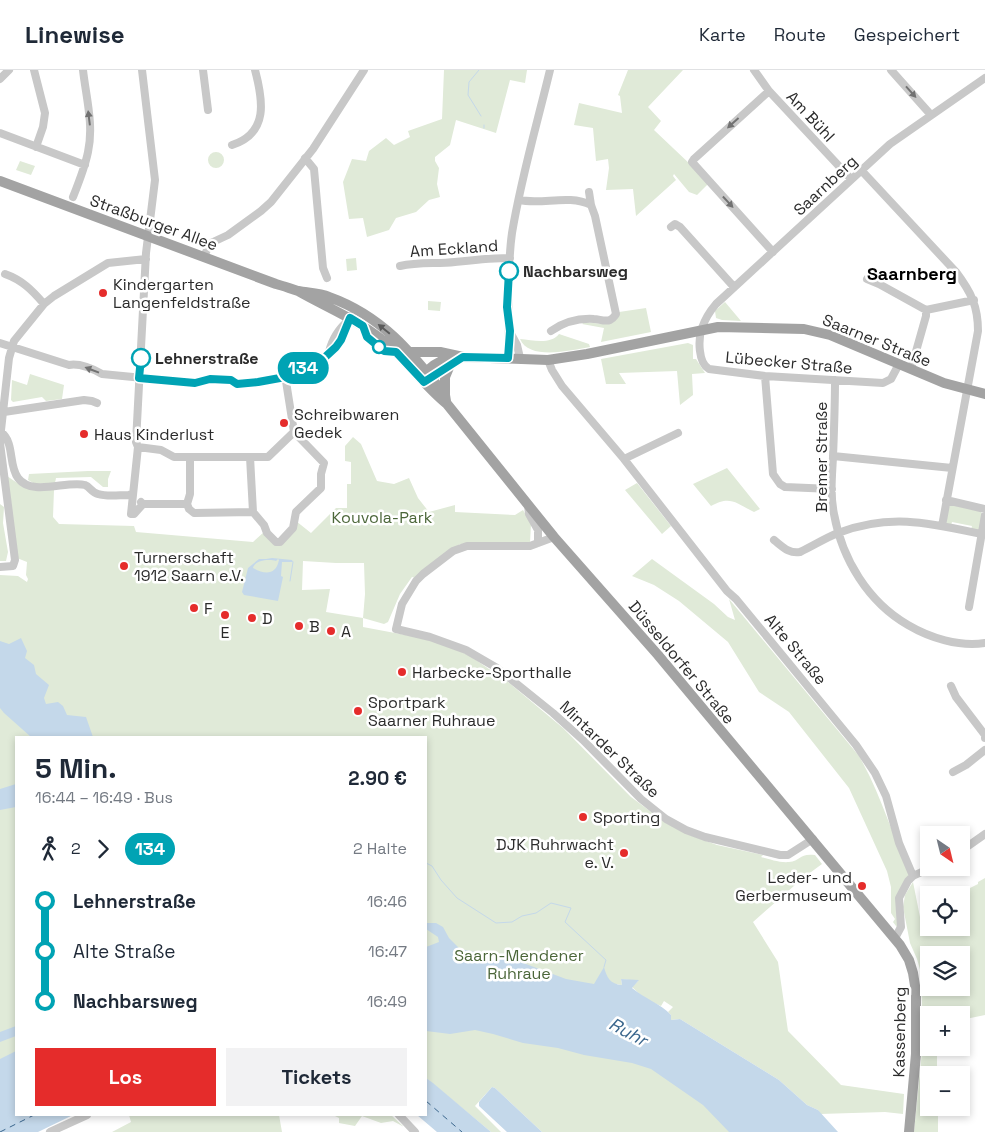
<!DOCTYPE html>
<html lang="de">
<meta charset="utf-8">
<style>
body{margin:0;font-family:"Space Grotesk",sans-serif;background:#f2f2f3;color:#1f2937;height:100vh;display:flex;flex-direction:column;font-size:19px;white-space:nowrap}
*{box-sizing:border-box;margin:0}
p{font-size:16px;color:#747a83}
.icon{flex:none;width:28px;height:28px;fill:none;stroke:currentColor;stroke-width:2;stroke-linecap:round;stroke-linejoin:round}
.map{position:relative;flex:1;overflow:hidden}
.drawer{position:absolute;left:15px;top:666px;width:412px;height:380px;display:flex;flex-direction:column;background:#fff;border-radius:0px;box-shadow:0 2px 8px #0003}
.drawer>*{flex:none}
.badge{padding:0 10px;border-radius:16px;font-size:18px;line-height:32px}
.needle{width:32px;rotate:145deg}
.tools{position:absolute;left:920px;top:756px;display:grid;gap:10px}
.tools a{display:grid;place-items:center;width:50px;height:50px;border-radius:0px;background:#fff;box-shadow:0 2px 8px #0003;font-size:25px}
.map>.badge{position:absolute;translate:-50% -50%;box-shadow:0 0 0 2px #fff}
.legs{display:flex;align-items:center;gap:8px;height:55px;padding:0 20px;font-size:16px}
.legs p{margin-inline-start:auto}
.head{display:flex;align-items:center;justify-content:space-between;height:85px;padding:0 20px}
h1{font-size:28px;font-weight:700;line-height:38px}
.action{display:flex;gap:10px;margin-top:auto;padding:10px 20px}
.action a{flex:1;height:58px;border-radius:0px;background:#e52c2b;color:#fff;font-size:20px;font-weight:700;line-height:58px;text-align:center}
.action a+a{background:#f2f2f3;color:#1f2937}
ul{padding:0 20px;list-style:none}
li{display:flex;align-items:center;gap:18px;height:50px;font-size:19px}
li i{display:grid;place-items:center;width:8px;height:100%;margin:0 6px;background:currentColor}
li i::after{content:'';width:12px;height:12px;margin:-6px;border:4px solid;border-radius:50%;background:#fff}
li p{margin-inline-start:auto}
li:first-child i{background:linear-gradient(#0000 50%,currentColor 0)}
li:last-child i{background:linear-gradient(currentColor 50%,#0000 0)}
header{display:flex;align-items:center;gap:30px;box-sizing:border-box;height:70px;padding:0 25px;background:#fff;border-bottom:1px solid #e0e1e3}
header strong{font-size:24px}
nav{display:flex;gap:28px;margin-inline-start:auto;font-size:18px}
.map>svg:first-child{display:block}
</style>
<header>
<strong>Linewise</strong>
<nav><a>Karte</a><a>Route</a><a>Gespeichert</a></nav>
</header>
<div class="map">
<svg width="985" height="1062" viewBox="0 0 985 1062">
<rect width="100%" height="100%" fill="#fff"/>
<path fill="#e0ead8" fill-rule="evenodd" d="M444,0H527L525,13L510,10L496,63L456,50L450,75L435,87V91L439,98L437,114L440,127L429,130L416,142L396,148L389,160L367,167L363,148L349,149L343,112L352,89L366,91L369,81L386,68L394,75L410,67L408,61L442,49Z
M628,0H683L648,37L661,51L654,60L692,96L708,114L697,125L689,122L674,104L673,106L676,110L636,146L633,119L606,120L609,98L608,89L596,91L593,58L574,55L579,33L622,43L620,26L618,25Z
M208 90a8 8 0 1 1 16 0a8 8 0 1 1-16 0Z
M20,91L35,96L31,105L16,100Z
M356,188L357,200L347,201L346,189Z
M428,231L441,232L440,241L428,240Z
M725,232L741,251L722,250L716,248L715,241Z
M646,238L651,262L601,272L604,258L582,254L585,252C597,253 617,259 619,242Z
M559,264L589,274L590,277C572,280 529,291 520,269C533,270 550,275 559,264Z
M688,273L693,275V289H696L705,303L692,304L693,325L680,335L677,301L619,303L626,314H606L601,289Z
M30,304L64,315L62,329L46,331L42,327L13,332L11,330L12,310L27,315Z
M353,367L361,374L377,411L394,414L409,408L418,428L429,442L455,435V442L515,445L523,440L531,454L530,473L460,474L415,508L412,507L400,524L388,552L384,554L363,548V557L427,569L442,573L470,586L508,612L563,658L631,727L666,753L687,764L717,775L763,785L761,787C769,789 780,793 789,792C801,791 799,783 815,785L822,794L803,808L753,852L778,892L788,961L841,1015L904,1024L903,1044L885,1042L820,1044L818,1040L807,1035L779,1010L680,949L671,950V945L668,942L673,937L664,931L661,936L645,929L632,917L638,911L621,909L622,915L615,914L784,1062H542L495,1018L492,1017L475,1036L501,1062H491L426,1008V668H16V1019L0,1027V505L18,506L27,512L28,509L26,505L27,492L17,488L7,406C23,418 34,419 54,420L53,447L59,454L134,456L136,462L253,472L264,462L274,474L296,451L311,463L336,438H347V414H351V392L345,391V376ZM303,491L336,493H364L365,524L363,548L326,542L330,519L302,520Z
M727,398L760,439L754,442C736,433 730,425 711,436L693,414Z
M88,401H111L108,409V417H103L91,407L56,408L55,413L35,414L28,410L29,404Z
M637,413L671,456L662,464L625,420Z
M0,434L4,437L3,453L8,482L6,491H0Z
M952,435L980,440L982,444L979,460L976,462L971,460L972,456L952,452L951,456L946,455L948,437Z
M652,489L714,534L728,547L735,550L729,529L859,686C881,724 892,766 911,805L898,827L899,860L893,852L895,849L891,843V817L887,801L849,718L789,642L759,622L728,572L679,531L654,515L632,506Z
M985,808V945L961,950V945H929V978H937V1005H929V1038H938V1062H914L923,971L921,903L917,889L910,873L903,837L905,825L913,812L920,847L929,843V858H961V825H956L978,814V812ZM929,885H961V918H929Z
M129,1045H279L282,1062H112L131,1052Z
M333,1045H391L404,1057L393,1051L381,1053L362,1046L355,1056L339,1053V1048Z"/>
<path fill="#c4d8ea" fill-rule="evenodd" d="M272,488L292,490L293,492H282L281,506L283,507L278,531L244,525L242,522L248,498L259,489H266ZM278,489L279,490C276,505 265,505 253,498C255,490 269,489 276,491Z
M21,568L27,581L25,588L34,595L36,604L49,615L44,628L46,634L58,632L63,636L67,645L86,647L93,667H31L4,643L0,638V571L9,574Z
M16,714V737L0,740V719Z
M426,853H436L443,857L449,868L460,879L518,891L566,909L594,914L604,897C607,908 610,914 622,915L621,909L639,910L632,918C644,928 661,934 671,945V950L680,949L779,1010L807,1035L818,1040L838,1062H729L703,1035L651,999L632,993L584,985L558,978L523,973L493,964L475,960L450,964L426,961V877L439,872L438,867L426,859Z
M16,956V966L0,972V962Z
M16,981V1045H73L38,1062H0V989Z
M426,1008L433,1013L491,1062H437L417,1045H426Z
M492,1017L495,1018L542,1062H507L479,1036V1032Z"/>
<g fill="none" stroke-linecap="round" stroke-linejoin="round">
<path stroke="#c4d8ea" stroke-width="1" d="M479,0L469,12L468,25L481,46
M484,55V58
M290,511L293,492
M426,793L432,796L441,810L457,828L496,853L512,852L522,846L536,843L551,833L571,838L565,852L606,890L604,897"/>
<path stroke="#3a668d" stroke-width="1" stroke-dasharray="6 5" stroke-linecap="butt" d="M426,1031L462,1062
M0,1062L34,1045"/>
<path stroke="#c8c8c8" stroke-width="8" d="M34,0L45,43L43,57L36,77
M142,0L155,110L146,183L136,372L138,377L131,444H134L143,434
M203,0L208,40
M754,0L769,21L851,109
M891,0L931,45
M0,9L9,0
M769,21L694,89L692,92L773,182
M0,63L85,95
M232,75C269,63 263,30 255,0
M305,88L314,99L323,198L327,208
M861,100L956,202C971,222 978,236 978,261L942,456
M73,127C79,112 85,97 88,82C94,55 86,27 83,0
M519,130C543,135 568,124 591,135
M671,157L675,154L680,157L734,217
M204,187L209,175L213,172L228,165L261,141L271,132L313,79L364,0
M400,196C419,192 436,194 455,192C474,190 491,188 510,188
M5,204C22,210 32,220 44,234
M867,209L879,214L926,240
M551,261C564,252 578,248 594,249C599,249 605,252 610,250C614,248 614,247 616,244L595,146L591,135L589,122
M510,262L517,275L520,288
M0,273L69,295C80,293 93,299 102,304L195,313L210,309L231,310L237,314L259,313L280,308L294,300L315,294L336,277L346,260L351,246
M329,282C332,269 339,258 350,249
M508,288C510,246 506,205 512,163C521,108 537,54 550,0
M548,290L552,300L562,316L624,389L727,521L736,529L856,675L875,703L886,726L899,773L913,806
M899,294L891,309L883,313L765,306L709,299C698,293 698,269 702,258C705,249 710,241 716,234L890,74L985,8
M911,299L926,246V240L974,230
M765,306L773,404L780,414L785,417L832,419
M835,310C835,336 834,361 833,387C832,406 830,425 834,444C842,489 868,532 908,555C930,568 959,577 985,573
M4,342L84,330L92,331L97,333
M1,362C15,373 8,395 18,408C32,427 67,410 85,415C90,417 92,423 98,424C107,427 119,425 129,425L133,423
M0,369L9,288L14,271L44,234L54,226L108,193L146,189
M0,373L15,490L13,496L0,497
M138,377L161,380L174,387H268L294,362
M833,386L952,398
M250,387L253,442
M624,389L678,363
M946,430L985,439
M141,432L143,434H187L189,439L194,443L253,442L264,455L267,463L276,472H280L293,458L296,442L321,418V404L324,393L294,362L285,305
M187,434L190,424V387
M528,435L529,444L538,460V473
M554,467L530,476H467L453,481L423,504L416,511L402,534L396,559L430,567L466,580L497,598L553,643L583,670L641,729L666,749L686,760L705,767L780,785H788L813,769
M774,470C783,477 789,484 800,482C813,476 825,468 838,463C890,443 930,453 981,464
M969,537L985,445
M951,616L956,627L985,665V668
M953,702L966,695L985,680
M961,781L985,764
M895,868L901,857L899,828L908,811L913,806L930,798
M399,1045L415,1062
M50,1062L87,1045"/>
<path stroke="#a3a3a3" stroke-width="10" d="M0,111L276,214C284,216 291,219 298,221C308,223 319,223 329,227C382,246 411,282 445,325L446,331
M298,221C326,237 356,249 381,269C406,288 423,315 447,334L554,467L658,585L900,875L909,890L913,903L916,922V984L909,1062
M410,282H440L463,287L548,290L587,284L718,257L804,259L830,265L944,313L985,324
M422,305L434,295L452,285
M427,310L463,287
M445,325V307L450,295"/>
</g>
<defs><path id="oneway-solid" d="M-6-.8H1V-3.2L6.5 0L1 3.2V.8H-6Z" transform="scale(1.25)"/></defs>
<g fill="#727272">
<use href="#oneway-solid" transform="translate(911 22) rotate(48)"/>
<use href="#oneway-solid" transform="translate(89 48) rotate(-97)"/>
<use href="#oneway-solid" transform="translate(733 53) rotate(138)"/>
<use href="#oneway-solid" transform="translate(728 132) rotate(47)"/>
<use href="#oneway-solid" transform="translate(92 300) rotate(-159)"/>
</g>
<use fill="#5b5b5b" href="#oneway-solid" transform="translate(384 259) rotate(-141)"/>
<g fill="none" stroke-linecap="round" stroke-linejoin="round">
<g stroke="#fff" stroke-width="11">
<path id="line-1" d="M141,288L139,308L195,313L210,309L231,310L237,314L258,312L280,308L294,300L315,294L323,289L336,277L341,270L350,248L363,256L367,267L384,281L396,282L424,312L463,287L508,288L510,261L507,237L509,201"/>
</g>
<use href="#line-1" stroke="#00a3b4" stroke-width="8"/>
</g>
<g fill="#fff" stroke="#00a3b4" stroke-width="2.5">
<circle cx="509" cy="201" r="9"/>
<circle cx="379" cy="277" r="6"/>
<circle cx="141" cy="288" r="9"/>
</g>
<g fill="#e52c2b" stroke="#fff" stroke-width="2">
<circle cx="103" cy="223" r="5"/>
<circle cx="284" cy="353" r="5"/>
<circle cx="84" cy="364" r="5"/>
<circle cx="124" cy="496" r="5"/>
<circle cx="194" cy="538" r="5"/>
<circle cx="225" cy="545" r="5"/>
<circle cx="252" cy="548" r="5"/>
<circle cx="299" cy="556" r="5"/>
<circle cx="331" cy="561" r="5"/>
<circle cx="402" cy="602" r="5"/>
<circle cx="358" cy="641" r="5"/>
<circle cx="583" cy="747" r="5"/>
<circle cx="624" cy="783" r="5"/>
<circle cx="862" cy="816" r="5"/>
</g>
<g text-anchor="middle" stroke-width="5" stroke-linejoin="round" paint-order="stroke">
<g font-size="16" fill="#2b2b2b" stroke="#fff">
<text transform="translate(811 46) rotate(47)" y="6">Am Bühl</text>
<text transform="translate(825 115) rotate(-43)" y="6">Saarnberg</text>
<text transform="translate(154 152) rotate(20)" y="6">Straßburger Allee</text>
<text transform="translate(454 178) rotate(-4)" y="6">Am Eckland</text>
<text transform="translate(877 270) rotate(22)" y="6">Saarner Straße</text>
<text transform="translate(789 292) rotate(5)" y="6">Lübecker Straße</text>
<text transform="translate(821 387) rotate(-90)" y="6">Bremer Straße</text>
<text transform="translate(796 579) rotate(50)" y="6">Alte Straße</text>
<text transform="translate(682 592) rotate(50)" y="6">Düsseldorfer Straße</text>
<text transform="translate(610 679) rotate(44)" y="6">Mintarder Straße</text>
<text transform="translate(899 962) rotate(-89)" y="6">Kassenberg</text>
</g>
<g font-size="16" font-weight="bold" fill="#2b2b2b" stroke="#fff" text-anchor="start">
<text x="523" y="207">Nachbarsweg</text>
<text x="155" y="294">Lehnerstraße</text>
</g>
<g font-size="16" fill="#2b2b2b" stroke="#fff" text-anchor="start">
<text x="113" y="220">Kindergarten<tspan x="113" dy="18">Langenfeldstraße</tspan></text>
<text x="294" y="350">Schreibwaren<tspan x="294" dy="18">Gedek</tspan></text>
<text x="94" y="370">Haus Kinderlust</text>
<text x="134" y="493">Turnerschaft<tspan x="134" dy="18">1912 Saarn e.V.</tspan></text>
<text x="204" y="544">F</text>
<text x="262" y="554">D</text>
<text x="309" y="562">B</text>
<text x="341" y="567">A</text>
<text x="225" y="568" text-anchor="middle">E</text>
<text x="412" y="608">Harbecke-Sporthalle</text>
<text x="368" y="638">Sportpark<tspan x="368" dy="18">Saarner Ruhraue</tspan></text>
<text x="593" y="753">Sporting</text>
<text x="614" y="780" text-anchor="end">DJK Ruhrwacht<tspan x="614" dy="18">e. V.</tspan></text>
<text x="852" y="813" text-anchor="end">Leder- und<tspan x="852" dy="18">Gerbermuseum</tspan></text>
</g>
<g font-size="16" fill="#4b6639" stroke="#fff">
<text x="382" y="453">Kouvola-Park</text>
<text x="519" y="891">Saarn-Mendener<tspan x="519" dy="18">Ruhraue</tspan></text>
</g>
<g font-size="18" font-weight="bold" fill="#000" stroke="#fff">
<text x="912" y="210">Saarnberg</text>
</g>
<g font-size="18" font-style="italic" fill="#3a668d" stroke="#fff">
<text transform="translate(628 962) rotate(28)" y="6">Ruhr</text>
</g>
</g>
</svg>
<div class="tools">
<a><svg class="needle" viewBox="-14 -14 28 28"><path d="M0-13l5 13h-10z" fill="#e53935"/><path d="M0 13l5-13h-10z" fill="#747a83"/></svg></a>
<a><svg class="icon" aria-label="locate" viewBox="0 0 24 24"><circle cx="12" cy="12" r="6"/><path d="M12 2v4M12 18v4M2 12h4M18 12h4"/></svg></a>
<a><svg class="icon" aria-label="layers" viewBox="0 0 24 24"><path d="M12 4l9 5-9 5-9-5zM3 14l9 5 9-5"/></svg></a>
<a>+</a>
<a>−</a>
</div>
<b class="badge" style="left:303px;top:298px;background:#00a3b4;color:#fff">134</b>
<section class="drawer">
<div class="head"><div><h1>5 Min.</h1><p>16:44 – 16:49 · Bus</p></div><b>2.90 €</b></div>
<div class="legs"><svg class="icon" aria-label="walk" viewBox="0 0 24 24"><circle cx="13" cy="4" r="2"/><path d="M13 8l-2 6 4 7M11 14l-3 7M7 12l3-4h3l4 4"/></svg>2<svg class="icon" aria-label="forward" viewBox="0 0 24 24"><path d="M9 5l7 7-7 7"/></svg><b class="badge" style="background:#00a3b4;color:#fff">134</b><p>2 Halte</p></div>
<ul>
<li><i style="color:#00a3b4"></i><b>Lehnerstraße</b><p>16:46</p></li>
<li><i style="color:#00a3b4"></i><span>Alte Straße</span><p>16:47</p></li>
<li><i style="color:#00a3b4"></i><b>Nachbarsweg</b><p>16:49</p></li>
</ul>
<div class="action"><a>Los</a><a>Tickets</a></div>
</section>
</div>
